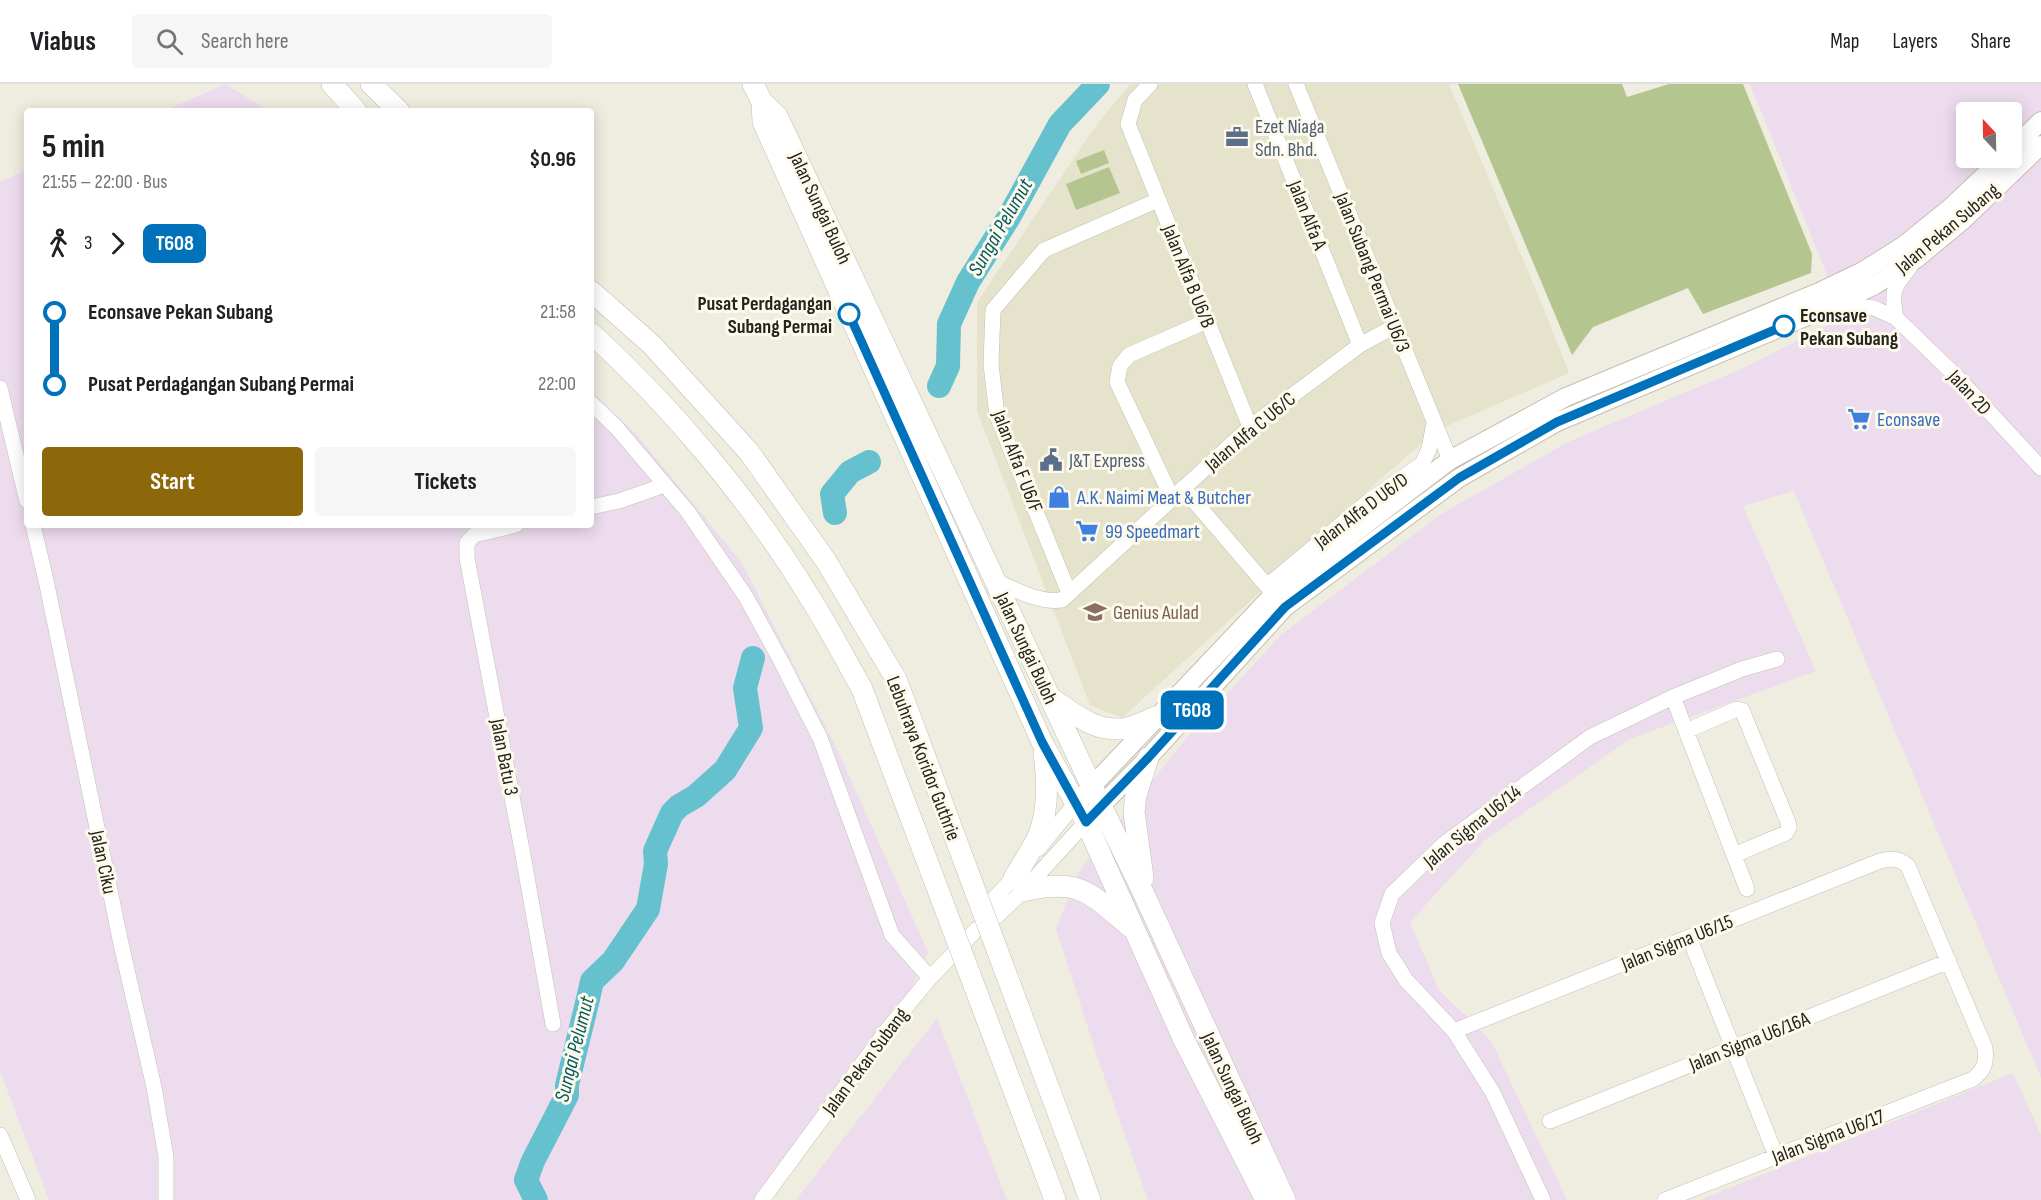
<!DOCTYPE html>
<meta charset="utf-8">
<style>
body{margin:0;font-family:"Sofia Sans Condensed",sans-serif;background:#f6f6f6;color:#202124;height:100vh;display:flex;flex-direction:column;font-size:22px;white-space:nowrap}
*{box-sizing:border-box;margin:0}
p{font-size:20px;color:#757577}
.icon{flex:none;width:33px;height:33px;fill:none;stroke:currentColor;stroke-width:2;stroke-linecap:round;stroke-linejoin:round}
.map{position:relative;flex:1;overflow:hidden}
.panel{position:absolute;left:24px;top:24px;width:570px;height:420px;display:flex;flex-direction:column;background:#fff;border-radius:6px;box-shadow:0 3px 15px #0003}
.panel>*{flex:none}
.badge{padding:0 12px;border-radius:9px;font-size:21px;line-height:39px}
.needle{width:39px;rotate:338deg}
.buttons{position:absolute;left:1956px;top:18px;display:grid;gap:12px}
.buttons a{display:grid;place-items:center;width:66px;height:66px;border-radius:6px;background:#fff;box-shadow:0 3px 15px #0003;font-size:30px}
.map>.badge{position:absolute;translate:-50% -50%;box-shadow:0 0 0 3px #fff}
.legs{display:flex;align-items:center;gap:9px;height:66px;padding:0 18px;font-size:20px}
.legs p{margin-inline-start:auto}
.headline{display:flex;align-items:center;justify-content:space-between;height:102px;padding:0 18px}
h1{font-size:33px;font-weight:700;line-height:45px}
.primary-button{display:flex;gap:12px;margin-top:auto;padding:12px 18px}
.primary-button a{flex:1;height:69px;border-radius:6px;background:#8d680a;color:#fff;font-size:24px;font-weight:700;line-height:69px;text-align:center}
.primary-button a+a{background:#f6f6f6;color:#202124}
ul{padding:0 18px;list-style:none}
li{display:flex;align-items:center;gap:21px;height:72px;font-size:22px}
li i{display:grid;place-items:center;width:9px;height:100%;margin:0 8px;background:currentColor}
li i::after{content:'';width:15px;height:15px;margin:-8px;border:4px solid;border-radius:50%;background:#fff}
li p{margin-inline-start:auto}
li:first-child i{background:linear-gradient(#0000 50%,currentColor 0)}
li:last-child i{background:linear-gradient(currentColor 50%,#0000 0)}
header{display:flex;align-items:center;gap:36px;box-sizing:border-box;height:84px;padding:0 30px;background:#fff;border-bottom:2px solid #e0e0e0}
header strong{font-size:28px}
nav{display:flex;gap:33px;margin-inline-start:auto;font-size:21px}
.search{width:420px;height:54px;background:#f6f6f6;display:flex;align-items:center;gap:15px;box-sizing:border-box;padding:0 21px;border-radius:6px;color:#757577;font-size:22px}
.map>svg:first-child{display:block}
</style>
<header>
<strong>Viabus</strong>
<div class="search"><svg class="icon" aria-label="search" viewBox="0 0 24 24"><circle cx="10" cy="10" r="6"/><path d="M15 15l6 6"/></svg>Search here</div>
<nav><a>Map</a><a>Layers</a><a>Share</a></nav>
</header>
<div class="map">
<svg width="2041" height="1116" viewBox="0 0 2041 1116">
<rect width="100%" height="100%" fill="#efeddf"/>
<path fill="#e6e3cd" d="M1130,0H1449L1544,225L1569,289L1438,346L1379,396L1267,502L1122,634L1090,621L977,327V218L1097,40Z"/>
<path fill="#eddcee" fill-rule="evenodd" d="M225,0L269,27H164Z
M1750,0H2041V994L1794,407L1743,422L1816,587L1630,655L1485,756L1410,838L1439,906L1491,957L1567,1116H1148L1099,978L1056,845L1078,788L1190,650L1281,551L1441,430L1570,357L1741,285L1844,233ZM1966,28H2012V74H1966Z
M27,86V441H591V307L638,352L742,479L837,665L928,868L876,981L756,1116H49L0,987V98Z
M937,934L1007,1116H796Z
M2013,989L2041,1051V1116H1700Z"/>
<path fill="#b5c590" d="M1458,0H1622L1627,13L1669,0H1743L1812,170L1811,189L1703,230L1688,204L1593,243L1572,271Z
M1104,66L1109,79L1081,90L1076,77Z
M1109,83L1120,109L1076,126L1066,100Z"/>
<g fill="none" stroke-linecap="round" stroke-linejoin="round">
<path stroke="#66c1ce" stroke-width="24" d="M939,302L948,282L949,240L968,198L1009,133L1060,40L1098,0
M835,429L832,410L850,388L869,378
M536,1116L526,1096L533,1077L567,1011V1001L588,915L592,897L613,877L648,825L656,780L655,767L672,729L679,722L696,712L725,686L751,644L745,604L753,574"/>
<g stroke="#c2c0b2" stroke-width="16">
<path id="minor" d="M1150,0L1135,16L1128,40L1250,343
M1255,0L1360,261
M1296,0L1450,376
M1831,224L1855,222L1874,224L1896,234L1958,294L2041,384
M1896,234C1891,207 1893,204 1910,183
M0,304L27,417
M591,319L617,344L688,428L746,513L782,579L820,654L892,851L930,894
M1183,404L1273,509
M1172,414L1117,298L1120,282L1129,271L1207,237
M591,423L619,417L665,401
M33,441L47,501L121,860L154,1003L166,1073V1116
M516,441L474,451L467,459V474L523,771L553,940
M996,497C1016,506 1039,519 1062,516L1250,343L1360,261L1395,242
M1267,502L1370,416L1422,380L1429,365L1434,339
M1069,509L997,332L991,280L993,226L1044,166L1158,116
M1673,613L1747,805
M1686,647L1737,625L1742,626L1788,738L1789,743L1786,749L1734,771
M1038,765L1075,720
M982,834L987,822L1019,788
M1689,853L1776,1072
M1454,947L1880,777C1892,774 1899,774 1908,782L1985,964C1987,979 1984,986 1973,995L1665,1116
M1550,1037L1949,877
M0,1051L28,1116
M762,1116L887,946L930,894L977,845L996,833L1023,807L1086,738
M1543,1116L1493,1009L1454,947L1406,896L1389,869L1382,839L1392,810L1445,759L1590,653L1673,613L1742,585L1777,575"/>
</g>
<g stroke="#c2c0b2" stroke-width="20">
<path id="major" d="M2012,65L2041,37
M1075,720L1274,510L1450,376L1566,313L1819,208L1863,187L1903,162L1950,124L2003,74
M1092,731L1148,674L1285,523L1459,394L1557,338L1824,225L1875,201L1916,175L1963,136L2041,61"/>
</g>
<g stroke="#c2c0b2" stroke-width="22">
<path id="highway" d="M332,0L356,27
M371,0L399,27
M753,0L762,18L763,38L1042,658L1086,738L1184,956L1266,1116
M762,18L777,32L1092,703L1142,806L1285,1116
M591,207L652,261L749,368L826,477L896,595
M591,249C672,323 750,416 807,509C827,540 844,573 862,605
M1051,614C1075,630 1096,650 1127,644C1137,642 1148,636 1158,632
M1014,794C1022,781 1031,767 1038,753C1049,727 1048,698 1044,670
M1143,794L1134,728L1136,711L1148,674
M1023,807C1079,794 1088,807 1129,842
M1076,1077L1090,1116
M1045,1089L1055,1116"/>
</g>
<use href="#minor" stroke="#fff" stroke-width="15"/>
<use href="#major" stroke="#fff" stroke-width="18"/>
<use href="#highway" stroke="#fff" stroke-width="21"/>
<g stroke="#c2c0b2" stroke-width="22" stroke-linecap="butt">
<path id="highway-bridge" d="M896,595L1076,1077
M862,605L1045,1089"/>
</g>
<use href="#highway-bridge" stroke="#fff" stroke-width="21"/>
</g>
<g fill="none" stroke-linecap="round" stroke-linejoin="round">
<g stroke="#fff" stroke-width="14">
<path id="line-1" d="M849,230L1042,658L1086,738L1148,674L1285,523L1459,394L1557,338L1784,242"/>
</g>
<use href="#line-1" stroke="#0072bc" stroke-width="9"/>
</g>
<defs>
<g id="office-bare" transform="scale(1.8)"><path d="M-6-3h4V-5.5h4V-3h4V5H-6ZM-1-4.5V-3h2v-1.5ZM-6 0V1H6V0Z" fill="#5c6f8a" stroke="#fdfaec" stroke-width="2.5" paint-order="stroke"/></g>
<g id="supermarket-bare" transform="scale(1.8)"><path d="M-6-5.5h2.5l.6 2H6L4.5 2H-2.5L-4.4-4H-6ZM-1.5 3.2a1.3 1.3 0 1 0 .1 0ZM3 3.2a1.3 1.3 0 1 0 .1 0Z" fill="#3f7fe0" stroke="#fdfaec" stroke-width="2.5" paint-order="stroke"/></g>
<g id="civic-bare" transform="scale(1.8)"><path d="M-.6-6.5H3V-4.5H.6V-3L4-1V1h2V6H-6V1h2V-1L-.6-3ZM-1.2 2.5V6h2.4V2.5Z" fill="#5c6f8a" stroke="#fdfaec" stroke-width="2.5" paint-order="stroke"/></g>
<g id="shop-bare" transform="scale(1.8)"><path d="M-5-2.5h2.3a2.7 3.5 0 0 1 5.4 0H5L5.5 6h-11ZM-1.5-2.5h3a1.5 2.3 0 0 0-3 0Z" fill="#3f7fe0" stroke="#fdfaec" stroke-width="2.5" paint-order="stroke"/></g>
<g id="school-bare" transform="scale(1.8)"><path d="M0-5L7-2L0 1L-7-2ZM-4 1L0 2.5L4 1V4Q0 6-4 4Z" fill="#8d6e63" stroke="#fdfaec" stroke-width="2.5" paint-order="stroke"/></g>
</defs>
<g fill-rule="evenodd">
<use href="#office-bare" x="1237" y="53"/>
<use href="#supermarket-bare" x="1859" y="335"/>
<use href="#civic-bare" x="1051" y="376"/>
<use href="#shop-bare" x="1059" y="413"/>
<use href="#supermarket-bare" x="1087" y="447"/>
<use href="#school-bare" x="1095" y="528"/>
</g>
<g fill="#fff" stroke="#0072bc" stroke-width="3">
<circle cx="849" cy="230" r="10"/>
<circle cx="1784" cy="242" r="10"/>
</g>
<g text-anchor="middle" stroke-width="6" stroke-linejoin="round" paint-order="stroke">
<g font-size="20" fill="#4e5e75" stroke="#fdfaec" text-anchor="start">
<text x="1255" y="49">Ezet Niaga<tspan x="1255" dy="23">Sdn. Bhd.</tspan></text>
<text x="1069" y="383">J&amp;T Express</text>
</g>
<g font-size="20" fill="#25241f" stroke="#fdfaec">
<text transform="translate(821 124) rotate(65)" y="7">Jalan Sungai Buloh</text>
<text transform="translate(1308 131) rotate(68)" y="7">Jalan Alfa A</text>
<text transform="translate(1947 144) rotate(-40)" y="7">Jalan Pekan Subang</text>
<text transform="translate(1373 188) rotate(68)" y="7">Jalan Subang Permai U6/3</text>
<text transform="translate(1189 192) rotate(68)" y="7">Jalan Alfa B U6/B</text>
<text transform="translate(1970 308) rotate(47)" y="7">Jalan 2D</text>
<text transform="translate(1250 347) rotate(-40)" y="7">Jalan Alfa C U6/C</text>
<text transform="translate(1018 377) rotate(69)" y="7">Jalan Alfa F U6/F</text>
<text transform="translate(1361 426) rotate(-37)" y="7">Jalan Alfa D U6/D</text>
<text transform="translate(1027 564) rotate(65)" y="7">Jalan Sungai Buloh</text>
<text transform="translate(505 673) rotate(79)" y="7">Jalan Batu 3</text>
<text transform="translate(924 674) rotate(69)" y="7">Lebuhraya Koridor Guthrie</text>
<text transform="translate(1472 742) rotate(-39)" y="7">Jalan Sigma U6/14</text>
<text transform="translate(104 778) rotate(78)" y="7">Jalan Ciku</text>
<text transform="translate(1677 858) rotate(-22)" y="7">Jalan Sigma U6/15</text>
<text transform="translate(1749 957) rotate(-22)" y="7">Jalan Sigma U6/16A</text>
<text transform="translate(865 977) rotate(-53)" y="7">Jalan Pekan Subang</text>
<text transform="translate(1233 1004) rotate(65)" y="7">Jalan Sungai Buloh</text>
<text transform="translate(1828 1052) rotate(-21)" y="7">Jalan Sigma U6/17</text>
</g>
<g font-size="20" font-weight="bold" fill="#25241f" stroke="#fdfaec" text-anchor="end">
<text x="832" y="226">Pusat Perdagangan<tspan x="832" dy="23">Subang Permai</tspan></text>
<text x="1800" y="238" text-anchor="start">Econsave<tspan x="1800" dy="23">Pekan Subang</tspan></text>
</g>
<g font-size="20" fill="#366cbe" stroke="#fdfaec" text-anchor="start">
<text x="1877" y="342">Econsave</text>
<text x="1077" y="420">A.K. Naimi Meat &amp; Butcher</text>
<text x="1105" y="454">99 Speedmart</text>
</g>
<g font-size="20" fill="#785e54" stroke="#fdfaec" text-anchor="start">
<text x="1113" y="535">Genius Aulad</text>
</g>
<g font-size="21" font-style="italic" fill="#055963" stroke="#fdfaec">
<text transform="translate(1000 143) rotate(-60)" y="7">Sungai Pelumut</text>
<text transform="translate(574 965) rotate(-76)" y="7">Sungai Pelumut</text>
</g>
</g>
</svg>
<div class="buttons">
<a><svg class="needle" viewBox="-14 -14 28 28"><path d="M0-13l5 13h-10z" fill="#e53935"/><path d="M0 13l5-13h-10z" fill="#757577"/></svg></a>
</div>
<b class="badge" style="left:1192px;top:626px;background:#0072bc;color:#fff">T608</b>
<section class="panel">
<div class="headline"><div><h1>5 min</h1><p>21:55 – 22:00 · Bus</p></div><b>$0.96</b></div>
<div class="legs"><svg class="icon" aria-label="walk" viewBox="0 0 24 24"><circle cx="13" cy="4" r="2"/><path d="M13 8l-2 6 4 7M11 14l-3 7M7 12l3-4h3l4 4"/></svg>3<svg class="icon" aria-label="forward" viewBox="0 0 24 24"><path d="M9 5l7 7-7 7"/></svg><b class="badge" style="background:#0072bc;color:#fff">T608</b></div>
<ul>
<li><i style="color:#0072bc"></i><b>Econsave Pekan Subang</b><p>21:58</p></li>
<li><i style="color:#0072bc"></i><b>Pusat Perdagangan Subang Permai</b><p>22:00</p></li>
</ul>
<div class="primary-button"><a>Start</a><a>Tickets</a></div>
</section>
</div>
